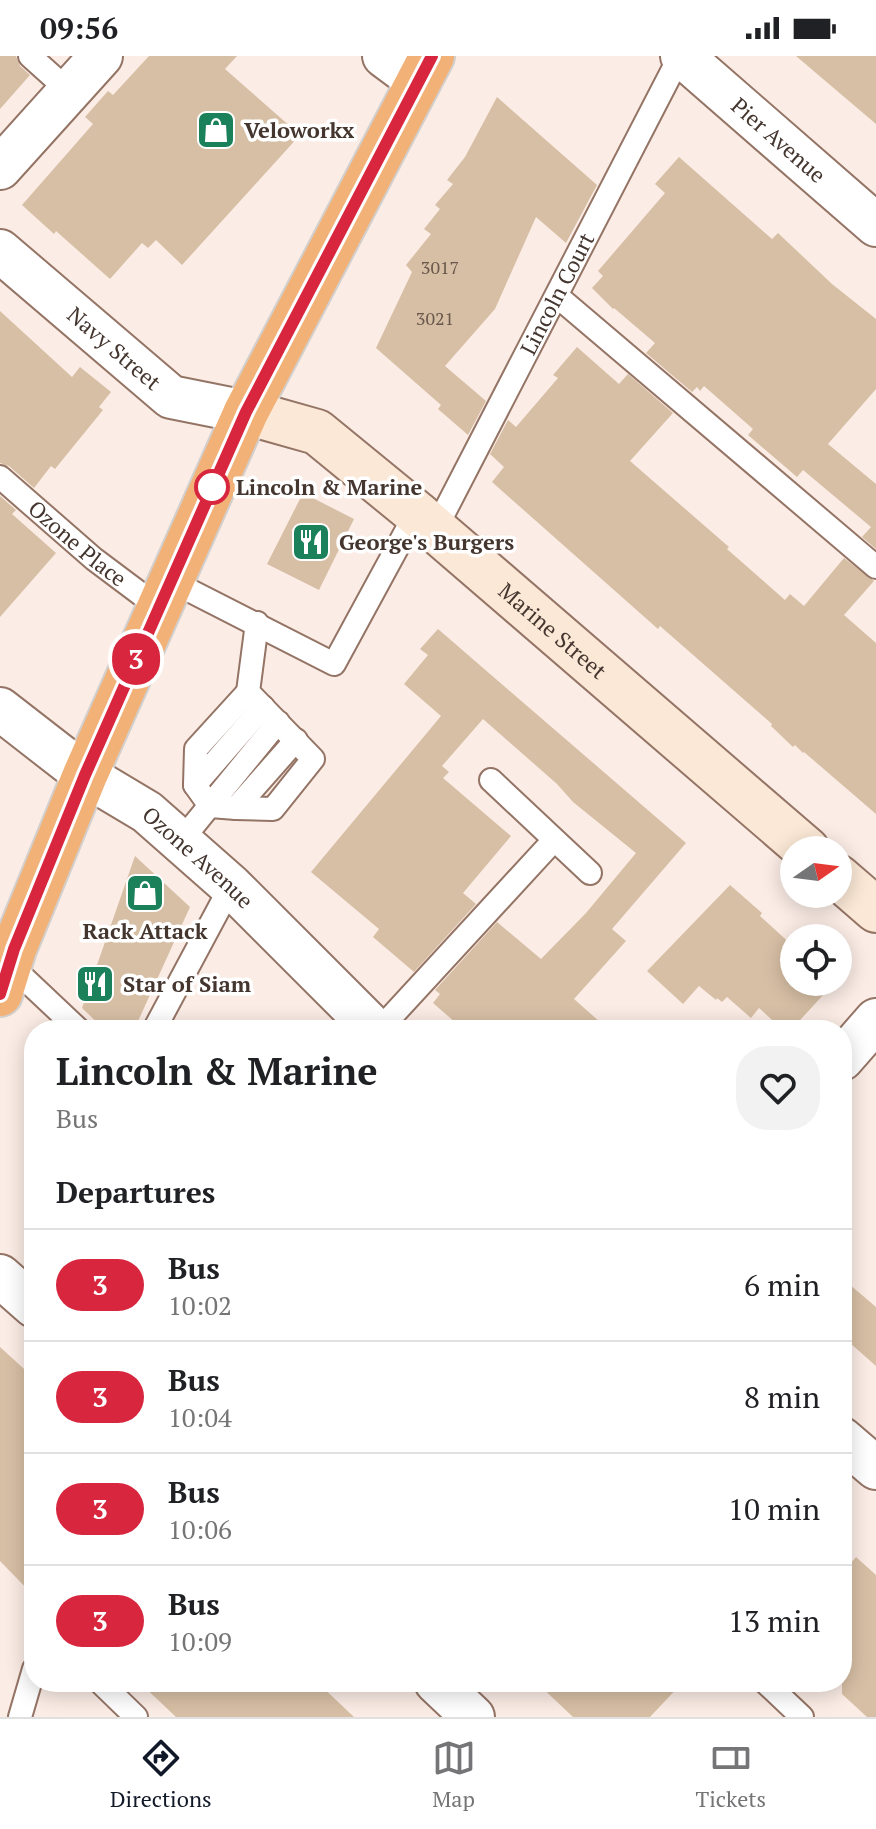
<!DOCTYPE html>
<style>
body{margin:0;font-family:"PT Serif",serif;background:#f2f2f2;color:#202124;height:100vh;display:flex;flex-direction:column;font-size:30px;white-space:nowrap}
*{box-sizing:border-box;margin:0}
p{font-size:26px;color:#757577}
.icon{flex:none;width:44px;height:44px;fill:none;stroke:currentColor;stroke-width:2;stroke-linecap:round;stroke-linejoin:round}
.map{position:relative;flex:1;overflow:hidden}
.sheet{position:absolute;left:24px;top:964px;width:828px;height:672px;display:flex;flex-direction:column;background:#fff;border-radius:32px;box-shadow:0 4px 20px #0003}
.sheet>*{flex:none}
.badge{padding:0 16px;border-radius:26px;font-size:28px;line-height:52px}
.needle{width:52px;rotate:76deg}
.fabs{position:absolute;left:780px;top:780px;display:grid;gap:16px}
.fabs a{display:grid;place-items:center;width:72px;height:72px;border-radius:50%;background:#fff;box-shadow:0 4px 20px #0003;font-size:40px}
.map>.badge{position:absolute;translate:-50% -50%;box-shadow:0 0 0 4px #fff}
h2{padding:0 32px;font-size:30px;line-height:72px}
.round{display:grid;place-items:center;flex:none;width:84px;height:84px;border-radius:32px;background:#f2f2f2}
.head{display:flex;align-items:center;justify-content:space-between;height:136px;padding:0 32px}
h1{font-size:38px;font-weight:800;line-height:60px}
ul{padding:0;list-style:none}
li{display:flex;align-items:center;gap:24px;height:112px;padding:0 32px;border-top:2px solid #e0e0e0}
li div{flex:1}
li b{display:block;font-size:30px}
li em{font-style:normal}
li .badge{min-width:88px;font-weight:700;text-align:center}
.status{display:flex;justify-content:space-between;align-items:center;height:56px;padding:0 40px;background:#fff;direction:ltr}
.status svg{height:22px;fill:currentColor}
.tabs{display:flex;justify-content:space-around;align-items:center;height:112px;border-top:2px solid #e0e0e0;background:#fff;font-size:22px;color:#757577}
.tabs a{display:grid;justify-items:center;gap:4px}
.tabs .current{color:#111827}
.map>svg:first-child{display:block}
</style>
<div class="status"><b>09:56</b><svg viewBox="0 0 49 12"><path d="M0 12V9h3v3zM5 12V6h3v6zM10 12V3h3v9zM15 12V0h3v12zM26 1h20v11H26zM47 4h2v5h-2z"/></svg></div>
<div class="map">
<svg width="876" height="1661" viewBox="0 0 876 1661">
<rect width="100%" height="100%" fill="#fbece5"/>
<path fill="#d7bfa5" d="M0,0H16L20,10L30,19L0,53Z
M149,0H237L225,13L300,79L182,209L156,184L148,192L142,187L110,223L56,175L54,178L22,149L93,68L85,61L108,35L113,39Z
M796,0H876V68Z
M497,41L597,129L566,187L536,161L495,253L445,310L486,345L468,379L438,353L441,349L376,292L412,216L406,209L431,178L424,173L440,153L435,149L453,128L447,124L465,101Z
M679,101L772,183L778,177L832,228L876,263V333L828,388L876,428V493L862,481L871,471L803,414L797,421L748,379L753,373L704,330L700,335L697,331L692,336L646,297L655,287L614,252L613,253L592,232L603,220L598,215L665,137L655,128Z
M0,255L72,321L80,311L111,336L99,351L103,354L55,413L51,410L34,432L9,410L0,407Z
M577,291L619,328L628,318L673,357L630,405L729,491L727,493L785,544L790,538L804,550L844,502L874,525L844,559L876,587V758L804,696L803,697L795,689L793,691L771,670L772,668L660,570L658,573L492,426L504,411L490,398L508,364L516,371L558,322L553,319Z
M303,437L354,463L319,534L267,508Z
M0,440L16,454L12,458L56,497L0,561Z
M438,573L686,787L612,873L626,885L574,943L609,974H464L433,947L440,938L435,934L497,866L541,903L586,857L636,797L573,746L557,728L483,663L442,710L449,716L443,722L511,780L463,837L476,848L414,916L373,881L379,873L311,816L441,660L404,628L428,599L420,593Z
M135,800L190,851L134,974H105L82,952Z
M730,829L762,857L760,860L794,891V926H835L791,974H783L759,952L751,962L727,941L722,946L717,942L716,944L699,930L683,948L647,915Z
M842,1222L876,1251V1310L842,1280Z
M0,1291L34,1322V1540L0,1505Z
M856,1501L876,1519V1661H867L842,1638V1518Z
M139,1626H317L354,1661H176Z
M536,1626H683L650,1661H573Z"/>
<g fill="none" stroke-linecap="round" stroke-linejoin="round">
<g stroke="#947465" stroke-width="26">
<g id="lane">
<path d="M30,0L70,36"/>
<path d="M557,240L876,511"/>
<path id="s1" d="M0,421L94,503L158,551"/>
<path id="s2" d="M435,474L680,0"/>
<path d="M169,524L334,608L416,457"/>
<path d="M248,636L196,693L195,729L210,750L236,752L296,684"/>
<path d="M491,724L590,817"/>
<path d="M195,729L263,651"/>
<path d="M236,752L273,753L313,703L248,636L257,567"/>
<path d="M180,786L278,666"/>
<path d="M9,908L79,974"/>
<path d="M154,974L231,830"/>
<path d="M379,974L554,784"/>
<path d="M100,1626L136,1661"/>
<path d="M765,1626L802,1661"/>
<path d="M20,1661L34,1613"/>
</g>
</g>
<g stroke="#947465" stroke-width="46">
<g id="street">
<path d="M384,0L419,26"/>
<path id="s3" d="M682,0L876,169"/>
<path d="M0,112L101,0"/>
<path id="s4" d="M0,195L171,341L246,356"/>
<path id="s5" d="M0,653L85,719L147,756L231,830L375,974"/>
<path d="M842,1003L876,964"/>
<path d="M0,1220L34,1250"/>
<path d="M842,1383L876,1412"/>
<path d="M436,1626L473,1661"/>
</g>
</g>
<g stroke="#947465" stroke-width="48">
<g id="secondary">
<path id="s6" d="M246,356L317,376L416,457L807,794"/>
<path d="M838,821L876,854"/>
</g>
</g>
<g stroke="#d2cfcd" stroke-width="48">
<path id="highway" d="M0,938L14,893L85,719L246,356L432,0"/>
</g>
<use href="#lane" stroke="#fff" stroke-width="22"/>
<use href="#street" stroke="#fff" stroke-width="42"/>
<use href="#secondary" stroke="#fbe8d6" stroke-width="44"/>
<use href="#highway" stroke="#f1b177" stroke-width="44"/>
</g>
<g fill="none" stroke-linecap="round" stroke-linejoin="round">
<g stroke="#fff" stroke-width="18">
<path id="line" d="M0,938L14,893L85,719L246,356L432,0"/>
</g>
<use href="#line" stroke="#d7263d" stroke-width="12"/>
</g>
<defs>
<g id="shop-square" transform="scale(2)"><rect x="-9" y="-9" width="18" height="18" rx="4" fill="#1b815b" stroke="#fff"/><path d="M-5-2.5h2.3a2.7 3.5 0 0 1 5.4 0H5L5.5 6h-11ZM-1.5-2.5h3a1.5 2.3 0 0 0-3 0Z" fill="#fff"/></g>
<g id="restaurant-square" transform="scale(2)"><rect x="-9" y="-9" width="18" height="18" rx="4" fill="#1b815b" stroke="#fff"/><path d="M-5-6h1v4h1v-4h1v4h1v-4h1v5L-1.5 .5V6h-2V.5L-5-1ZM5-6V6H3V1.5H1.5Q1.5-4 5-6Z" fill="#fff"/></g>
</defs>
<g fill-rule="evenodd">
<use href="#shop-square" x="216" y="74"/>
<use href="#restaurant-square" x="311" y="486"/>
<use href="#shop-square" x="145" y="837"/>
<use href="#restaurant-square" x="95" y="928"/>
</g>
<circle fill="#fff" stroke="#d7263d" stroke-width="4" cx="212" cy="431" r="16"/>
<g text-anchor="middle" stroke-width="7" stroke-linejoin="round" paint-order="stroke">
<g font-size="18" fill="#69584c">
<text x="440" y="218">3017</text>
<text x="435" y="269">3021</text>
</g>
<g font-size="22" font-weight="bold" fill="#44362f" stroke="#fff" text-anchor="start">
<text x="244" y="82">Veloworkx</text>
<text x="339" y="494">George's Burgers</text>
<text x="145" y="883" text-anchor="middle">Rack Attack</text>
<text x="123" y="936">Star of Siam</text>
</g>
<g font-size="22" fill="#44362f" stroke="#fff">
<text dy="8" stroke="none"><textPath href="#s3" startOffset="128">Pier Avenue</textPath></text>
<text dy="8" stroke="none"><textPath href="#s2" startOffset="266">Lincoln Court</textPath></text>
<text dy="8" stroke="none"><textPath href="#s4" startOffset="150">Navy Street</textPath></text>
<text dy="8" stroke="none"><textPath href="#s1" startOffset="102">Ozone Place</textPath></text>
<text dy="8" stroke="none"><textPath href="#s6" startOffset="382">Marine Street</textPath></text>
<text dy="8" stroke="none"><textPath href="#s5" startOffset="248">Ozone Avenue</textPath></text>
</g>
<g font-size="22" font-weight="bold" fill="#44362f" stroke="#fff" text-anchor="start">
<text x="236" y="439">Lincoln &amp; Marine</text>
</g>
</g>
</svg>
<div class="fabs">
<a><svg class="needle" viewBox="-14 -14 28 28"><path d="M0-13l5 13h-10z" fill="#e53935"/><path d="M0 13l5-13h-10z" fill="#757577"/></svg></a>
<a><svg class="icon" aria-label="locate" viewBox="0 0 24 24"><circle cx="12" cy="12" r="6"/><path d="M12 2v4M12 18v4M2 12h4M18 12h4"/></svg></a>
</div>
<b class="badge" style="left:136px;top:603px;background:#d7263d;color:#fff">3</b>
<section class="sheet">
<div class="head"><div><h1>Lincoln &amp; Marine</h1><p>Bus</p></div><a class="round"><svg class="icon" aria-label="heart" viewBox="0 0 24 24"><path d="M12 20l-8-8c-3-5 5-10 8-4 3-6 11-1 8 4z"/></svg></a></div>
<h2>Departures</h2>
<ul>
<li><span class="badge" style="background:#d7263d;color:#fff">3</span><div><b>Bus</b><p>10:02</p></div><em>6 min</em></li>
<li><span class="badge" style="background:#d7263d;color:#fff">3</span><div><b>Bus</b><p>10:04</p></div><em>8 min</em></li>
<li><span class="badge" style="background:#d7263d;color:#fff">3</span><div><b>Bus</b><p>10:06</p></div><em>10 min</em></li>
<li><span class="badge" style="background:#d7263d;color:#fff">3</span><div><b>Bus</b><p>10:09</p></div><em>13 min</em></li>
</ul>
</section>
</div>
<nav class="tabs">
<a class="current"><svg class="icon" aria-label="directions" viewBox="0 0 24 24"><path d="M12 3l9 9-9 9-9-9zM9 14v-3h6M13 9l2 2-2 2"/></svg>Directions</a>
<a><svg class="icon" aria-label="map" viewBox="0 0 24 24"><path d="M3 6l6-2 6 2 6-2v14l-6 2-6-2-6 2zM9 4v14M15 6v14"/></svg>Map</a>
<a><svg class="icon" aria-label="tickets" viewBox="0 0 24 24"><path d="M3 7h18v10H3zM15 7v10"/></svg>Tickets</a>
</nav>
